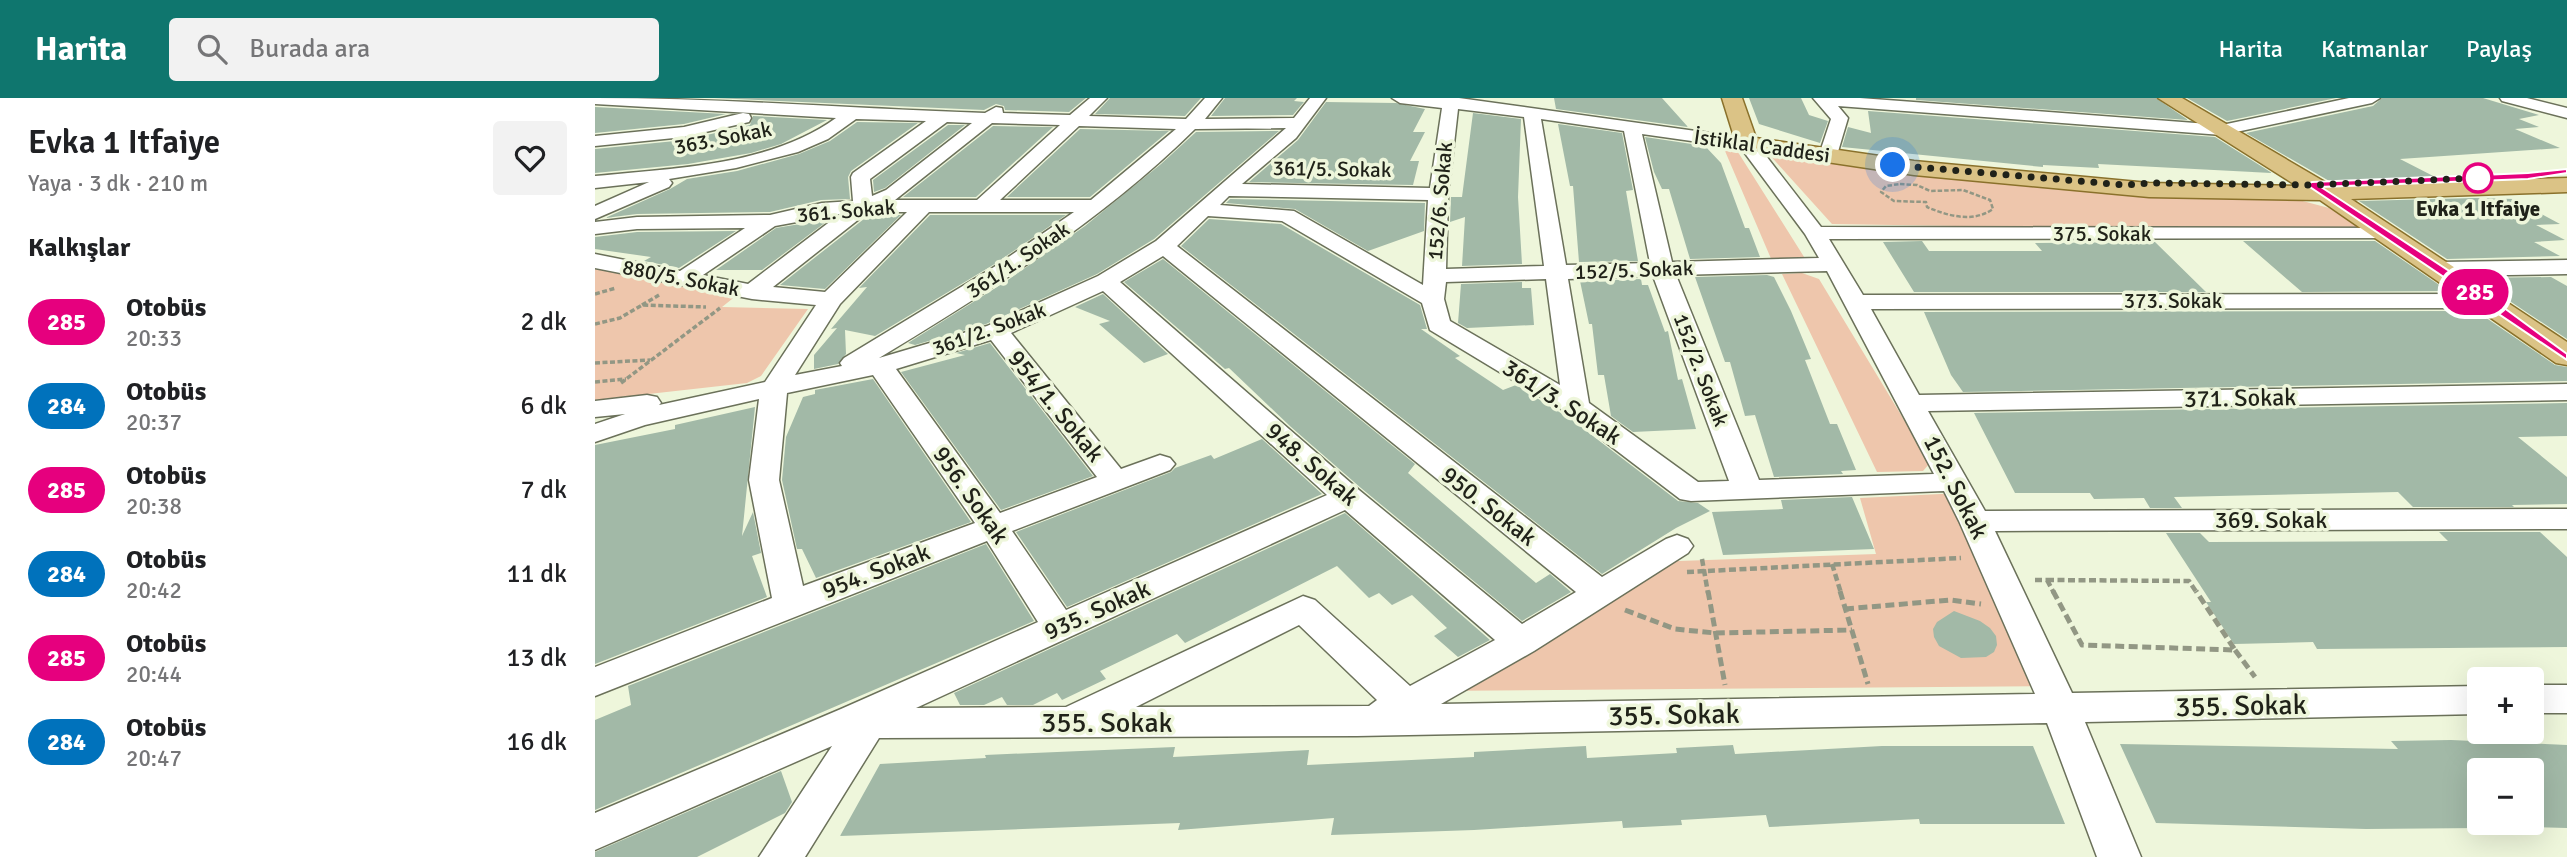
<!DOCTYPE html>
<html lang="tr">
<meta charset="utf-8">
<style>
body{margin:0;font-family:Signika,sans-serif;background:#f2f2f2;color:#202124;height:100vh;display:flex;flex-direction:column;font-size:26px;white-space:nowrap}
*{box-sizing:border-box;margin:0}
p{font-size:23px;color:#757577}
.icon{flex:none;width:38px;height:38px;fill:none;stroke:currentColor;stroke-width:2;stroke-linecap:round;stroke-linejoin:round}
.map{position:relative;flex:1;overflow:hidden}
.side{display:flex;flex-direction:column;background:#fff;width:595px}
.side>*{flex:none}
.badge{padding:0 14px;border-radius:23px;font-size:24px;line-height:46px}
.fabs{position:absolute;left:1872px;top:569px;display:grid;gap:14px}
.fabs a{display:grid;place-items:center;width:77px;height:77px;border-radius:7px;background:#fff;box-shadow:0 7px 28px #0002;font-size:35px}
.you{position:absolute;width:35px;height:35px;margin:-18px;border:5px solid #fff;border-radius:50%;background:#1a73e8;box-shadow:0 0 0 10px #1a73e833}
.map>.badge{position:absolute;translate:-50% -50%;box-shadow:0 0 0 4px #fff}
h2{padding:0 28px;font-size:26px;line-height:63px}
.round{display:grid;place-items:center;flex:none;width:74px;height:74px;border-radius:7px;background:#f2f2f2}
.overview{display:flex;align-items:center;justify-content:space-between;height:119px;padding:0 28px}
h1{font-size:33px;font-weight:600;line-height:52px}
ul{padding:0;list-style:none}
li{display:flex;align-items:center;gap:21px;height:84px;padding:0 28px}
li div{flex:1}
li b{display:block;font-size:26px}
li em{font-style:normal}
li .badge{min-width:77px;font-weight:700;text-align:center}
header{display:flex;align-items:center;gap:42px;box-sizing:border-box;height:98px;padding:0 35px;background:#0f766e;color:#fff}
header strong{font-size:33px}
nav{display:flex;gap:38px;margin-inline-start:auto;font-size:24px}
.search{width:490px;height:63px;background:#f2f2f2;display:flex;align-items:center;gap:18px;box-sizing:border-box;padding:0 24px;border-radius:7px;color:#757577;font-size:26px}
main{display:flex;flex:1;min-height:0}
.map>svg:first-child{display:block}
</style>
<header>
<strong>Harita</strong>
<div class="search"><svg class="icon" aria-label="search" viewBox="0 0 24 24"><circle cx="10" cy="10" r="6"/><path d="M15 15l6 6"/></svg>Burada ara</div>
<nav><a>Harita</a><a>Katmanlar</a><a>Paylaş</a></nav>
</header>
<main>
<section class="side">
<div class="overview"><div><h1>Evka 1 Itfaiye</h1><p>Yaya · 3 dk · 210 m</p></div><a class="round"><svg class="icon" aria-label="heart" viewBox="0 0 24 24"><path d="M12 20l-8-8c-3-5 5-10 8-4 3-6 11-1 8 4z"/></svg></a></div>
<h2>Kalkışlar</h2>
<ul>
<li><span class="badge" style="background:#e6007e;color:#fff">285</span><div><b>Otobüs</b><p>20:33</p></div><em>2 dk</em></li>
<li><span class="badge" style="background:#0072bc;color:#fff">284</span><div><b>Otobüs</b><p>20:37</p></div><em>6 dk</em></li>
<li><span class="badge" style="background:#e6007e;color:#fff">285</span><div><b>Otobüs</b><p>20:38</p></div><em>7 dk</em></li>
<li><span class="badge" style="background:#0072bc;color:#fff">284</span><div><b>Otobüs</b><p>20:42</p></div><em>11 dk</em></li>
<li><span class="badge" style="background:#e6007e;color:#fff">285</span><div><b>Otobüs</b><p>20:44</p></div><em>13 dk</em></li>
<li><span class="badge" style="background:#0072bc;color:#fff">284</span><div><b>Otobüs</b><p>20:47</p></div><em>16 dk</em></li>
</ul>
</section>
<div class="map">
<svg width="1972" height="759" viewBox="0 0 1972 759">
<rect width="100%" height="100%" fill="#eef6db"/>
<path fill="#eec6ac" d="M1141,51L1211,162L1177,163L1130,53Z
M1172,54L1459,91L1700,101L1734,110L1766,130L1664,133L1237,126Z
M0,171L142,197L127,209L213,211L166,278L152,285L0,302Z
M1207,175L1224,181L1335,365L1328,373L1282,374L1187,176Z
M1366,395L1455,588L839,593L1055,464L1281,456L1265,400Z"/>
<path fill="#a2b9a7" d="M119,0H491L474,14L410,12L409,8L401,6L389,12Z
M515,0H606L590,18L500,16Z
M630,0H702L699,3L709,4L698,17L616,18Z
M959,0H1067L1093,29L961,11Z
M1154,0H1206L1214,17L1233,23L1225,45L1164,26Z
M1321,0H1561L1593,22L1321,2Z
M1592,0H1741L1632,23Z
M1787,0H1888L1944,17L1924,21L1944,29L1920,31L1965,50L1805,61L1844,81L1736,84L1651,35L1778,8Z
M731,4L801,5L830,11L818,34H830L815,63H824L818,87L654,84L703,42Z
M0,9L131,16L89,26L0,35Z
M1273,13L1620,39L1677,75L1503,66L1504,70L1448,67V69L1247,49L1253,29L1276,35Z
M878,15L926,21L923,99L927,166L867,168L870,119L855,124L856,99H867Z
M158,18L232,22L186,46L156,55L93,66L0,75V51L90,42L155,27Z
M262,24L323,25L256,73L253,79L255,101L226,102L175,114L42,116L10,120L75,91L92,81L142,73L204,56L235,43Z
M963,26L1027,35L1038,92L1031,93L1043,163L984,164L978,88H975Z
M353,27H370L290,90L279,94L278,82Z
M398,28L458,29L381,99H308Z
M485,31L574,33L495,99H412Z
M684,33L559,141L502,176L391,226L320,247L313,245L410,184L490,128L566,66L601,34Z
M1050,39L1110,48L1126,65L1150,130H1154L1165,159L1095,161L1074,91H1067L1059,74Z
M1880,100L1919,101L1965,126L1941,127L1970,142L1939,144L1965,158L1852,161L1764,103Z
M635,101L830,105L829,133L773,153L700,111L631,105Z
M274,117H306L230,191L185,187Z
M335,117H471L398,167L280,238L250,232L251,256L243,266L219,271V257L242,230L236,231L272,189L264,190Z
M235,121L167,172H121L181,130Z
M614,121L686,126L825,207L832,231H826L865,258L860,260L908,292L921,287L977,322L1083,403L1103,405L1115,413L1081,430L1007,476L586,148Z
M141,133L84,170L49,163L56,159L0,151V139L42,134Z
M1327,143L1334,153H1447L1440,145L1560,144L1611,194H1319L1288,144Z
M1648,143H1780L1853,193L1707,194Z
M568,161L820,366L813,375L941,485L955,476L976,494L927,523L766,390L696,329L634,270L630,271L529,184Z
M1172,177L1179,179L1196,213L1216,261L1210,262L1235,326H1242L1261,372L1246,373L1248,376L1179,379L1160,317L1150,318L1135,264H1130L1100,179Z
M1956,179L1972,188V241L1880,180Z
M1046,181L1047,187H1053L1070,234L1073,233L1083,282L1087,281L1101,331L1038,334L1016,318L1009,277H1003L997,226H994L985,183Z
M927,184V190H936L939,227L872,230L863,225L866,186Z
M508,196L573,256L549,265L504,226L515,223L480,209Z
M1881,213L1960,267L1972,269V283L1368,294L1356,277L1329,214Z
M395,245L498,378L406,412L306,274L370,257L361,255Z
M278,281L376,424L221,480L207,451H202L187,382L191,339L208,299L220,296V292Z
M1972,305V338L1923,339L1972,379V406L1917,407L1919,409H1818L1803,394L1579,399L1587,410H1555L1549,400L1499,401L1495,395H1420L1379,315Z
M160,309L147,438L158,414L166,455L157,458L172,499L0,566V347L80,331V327Z
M667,341L727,396L472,509L421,434L576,374L580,370L616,357L619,361Z
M1257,399L1279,451L1128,457L1117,414L1188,411L1186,402Z
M750,415L895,542L863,559L839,538L852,530L817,497L797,507L784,495L774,500L742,468L590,545L582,536L505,573L511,581L467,602L462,595L438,607H412L407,599L389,607H365L359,595Z
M1844,434H1945L1972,459V549L1722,551L1718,544L1639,546L1611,504H1616L1571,435H1605L1614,444L1853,443Z
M391,446L439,523L0,712V622L36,607L33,588Z
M1359,513L1385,523L1395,530L1401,538L1402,547L1399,554L1391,559L1366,560L1344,548L1339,539L1338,531L1342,524Z
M1856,642L1972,647V730L1937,729V672H1885V730L1771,731L1561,725L1525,646L1803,651L1796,643Z
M1138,647L1140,656L1287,648H1438L1470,726H1325L1324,721L1174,729L1171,717L1086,722L1087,727L1028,730L1027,723L879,732L736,737L739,720L583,732L585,725L245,738L285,666L391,660L390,657L580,649L578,659L714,652L712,667L879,659V654L991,648L992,660L1082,655L1081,650Z
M186,673L197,704L190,715L102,759H0V754Z"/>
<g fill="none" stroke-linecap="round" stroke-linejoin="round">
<g stroke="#6b715a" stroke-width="3">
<path id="minor" d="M0,0C130,0 261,11 390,15L401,9L407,10L408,15L475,17L495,0H512L494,18L591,21L610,0H627L610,21L699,20L715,0H731L701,40L647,86L835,90L847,10L805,5L797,0H864L1158,41L1226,129L1794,130L1801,132L1804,136L1801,140L1234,141L1268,197L1894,196L1902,198L1906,203L1902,208L1894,210L1276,211L1324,297L1972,286V302L1333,313L1390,413L1972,411V431L1400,433L1477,595L1885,588V616L1490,624L1546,759H1502L1452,625L762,638L284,640L210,759H164L237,648L0,752V715L246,611L443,524L392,443L0,598V569L177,500L154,382L164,301L50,327L0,344V326L30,316L0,319V303L52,297L62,299L66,305L64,307L170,284L221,207L157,201L0,170V156L85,173L150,130L42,131L0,136V124L42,119L175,117L227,105L258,103L256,79L258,75L331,23L261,21L233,41L203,54L141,70L74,81L77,85L74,89L0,121V108L54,84L0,90V78C78,70 175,68 241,20L0,6ZM863,11L929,19L949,168L851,171L853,99ZM946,21L1029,33L1055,165L971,167ZM352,24L377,25L291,92L277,98L275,81ZM397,25L465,27L382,102H300ZM484,28L581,31L496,102H405ZM691,30L561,143L503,178L392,228L284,260C396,192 507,123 600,31ZM1047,36L1146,50L1210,136L1224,160L1077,164ZM634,98L833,102L828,187L699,113L625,107ZM273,114H312L230,194L178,189ZM334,114H479L399,169L249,260L245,265L247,268L200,277L245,206ZM245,116L153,186L108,177L180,128ZM613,118L687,123L827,205L835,232L971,314L1085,401L1096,403L1349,393L1364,423L1440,596L846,606L939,553L1093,455L1098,448L1093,441L1082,437L1071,441L1007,479L582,148ZM568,158L981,494L927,526L764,392L525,184ZM1232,173L1339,376L1164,382L1081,177ZM1058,178L1134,383L1103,384L994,305L973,181ZM951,181L965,287L855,223L849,201L851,184ZM508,193L732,397L471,512L417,433L575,372L580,366L575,360L565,357L526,371L416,235ZM396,242L502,379L405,415L301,271ZM278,277L380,425L208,488L184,382L192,295ZM750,412L900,542L815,588L720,502L708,498L471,609L321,610ZM704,527L782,602L774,608L541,609Z
M1218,0H1265L1627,27L1754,0H1785L1777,5L1627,37L1243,8L1253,20L1242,57L1233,62L1224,57L1236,21Z
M1905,0H1932L1972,10V20L1907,3Z
M148,15L154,16L156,20L154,24L89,39L0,48V38L89,29Z
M1972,162V176L1845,178L1837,176L1834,171L1837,166L1845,164Z
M1937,587H1972V615H1937Z"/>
</g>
<g stroke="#8a712b" stroke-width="3">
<path id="major" d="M1127,0H1147L1161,40L1319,63L1554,85L1702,88L1563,0H1587L1735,87L1972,80V94L1756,101L1972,244V267L1961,265L1725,102L1554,99L1319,77L1152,52L1144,50L1141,45Z"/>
</g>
<path stroke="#929784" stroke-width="2.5" stroke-dasharray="4.5 2" stroke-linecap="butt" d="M1305,86L1322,87L1335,93L1368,92L1395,102L1398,111C1378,125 1353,118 1332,109L1331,104L1299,103L1286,94L1291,88Z"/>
<path stroke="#929784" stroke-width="3.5" stroke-dasharray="5 2.5" stroke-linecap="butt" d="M0,196L21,190
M47,207L64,197
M0,226L25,220L47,207L111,209
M0,265L55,262
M0,284L31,281
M26,285L125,210"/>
<path stroke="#929784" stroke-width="4.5" stroke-dasharray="7 3.5" stroke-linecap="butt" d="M1107,461L1113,495
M1237,466L1246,495
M1092,474L1366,460
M1440,482H1452
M1452,482L1594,483L1602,495
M1452,482L1459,495"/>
<path stroke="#929784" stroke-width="5" stroke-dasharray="9 4.5" stroke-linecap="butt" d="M1113,493L1130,587
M1245,493L1273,586
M1458,493L1487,547L1640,552L1601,493
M1250,511L1355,502L1386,506
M1030,512L1080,531L1120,535L1257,532
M1640,552L1660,579"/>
<use href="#minor" fill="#fff" fill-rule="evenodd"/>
<use href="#major" fill="#dbc386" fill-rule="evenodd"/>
</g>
<path fill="#e6007e" stroke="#fff" stroke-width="2" d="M1972,71V75L1933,81L1726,89L1897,201L1972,256V262L1712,87L1717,84L1933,75Z"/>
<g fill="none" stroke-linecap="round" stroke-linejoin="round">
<path stroke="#202219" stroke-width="7" stroke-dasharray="0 12.6" d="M1298,67L1530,87L1557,85L1717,87L1883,80"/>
</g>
<circle fill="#fff" stroke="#e6007e" stroke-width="3.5" cx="1883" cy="80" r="14"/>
<g text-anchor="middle" stroke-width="7" stroke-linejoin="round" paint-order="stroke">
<g font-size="21" fill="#202219" stroke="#eef6db">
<text transform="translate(128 40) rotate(-11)" y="7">363. Sokak</text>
<text transform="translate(1167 48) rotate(8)" y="7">İstiklal Caddesi</text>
<text transform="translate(737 71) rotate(1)" y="7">361/5. Sokak</text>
<text transform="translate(845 103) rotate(-85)" y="7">152/6. Sokak</text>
<text transform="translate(251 113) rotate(-5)" y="7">361. Sokak</text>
<text x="1507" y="143">375. Sokak</text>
<text transform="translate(423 162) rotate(-34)" y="7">361/1. Sokak</text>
<text transform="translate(1039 172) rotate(-2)" y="7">152/5. Sokak</text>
<text transform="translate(86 180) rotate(11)" y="7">880/5. Sokak</text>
<text x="1578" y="210">373. Sokak</text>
<text transform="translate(394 231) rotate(-20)" y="7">361/2. Sokak</text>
<text transform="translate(1106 272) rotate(69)" y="7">152/2. Sokak</text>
</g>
<g font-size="21" font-weight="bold" fill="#202219" stroke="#eef6db">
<text x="1883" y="118">Evka 1 Itfaiye</text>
</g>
<g font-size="24" fill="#202219" stroke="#eef6db">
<text transform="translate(1645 300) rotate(-1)" y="8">371. Sokak</text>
<text transform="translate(967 304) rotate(33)" y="8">361/3. Sokak</text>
<text transform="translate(461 308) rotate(51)" y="8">954/1. Sokak</text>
<text transform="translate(717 366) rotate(41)" y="8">948. Sokak</text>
<text transform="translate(1361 389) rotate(63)" y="8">152. Sokak</text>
<text transform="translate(376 397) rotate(55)" y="8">956. Sokak</text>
<text transform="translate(894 408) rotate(38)" y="8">950. Sokak</text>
<text x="1676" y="430">369. Sokak</text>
<text transform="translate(281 473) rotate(-21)" y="8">954. Sokak</text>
<text transform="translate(502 512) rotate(-24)" y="8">935. Sokak</text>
</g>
<g font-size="28" fill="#202219" stroke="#eef6db">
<text transform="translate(1646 607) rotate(-1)" y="10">355. Sokak</text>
<text transform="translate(1079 616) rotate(-1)" y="10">355. Sokak</text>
<text x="512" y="634">355. Sokak</text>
</g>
</g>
</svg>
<div class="fabs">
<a>+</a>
<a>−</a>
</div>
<div class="you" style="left:1298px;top:67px"></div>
<b class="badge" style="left:1880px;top:194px;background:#e6007e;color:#fff">285</b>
</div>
</main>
